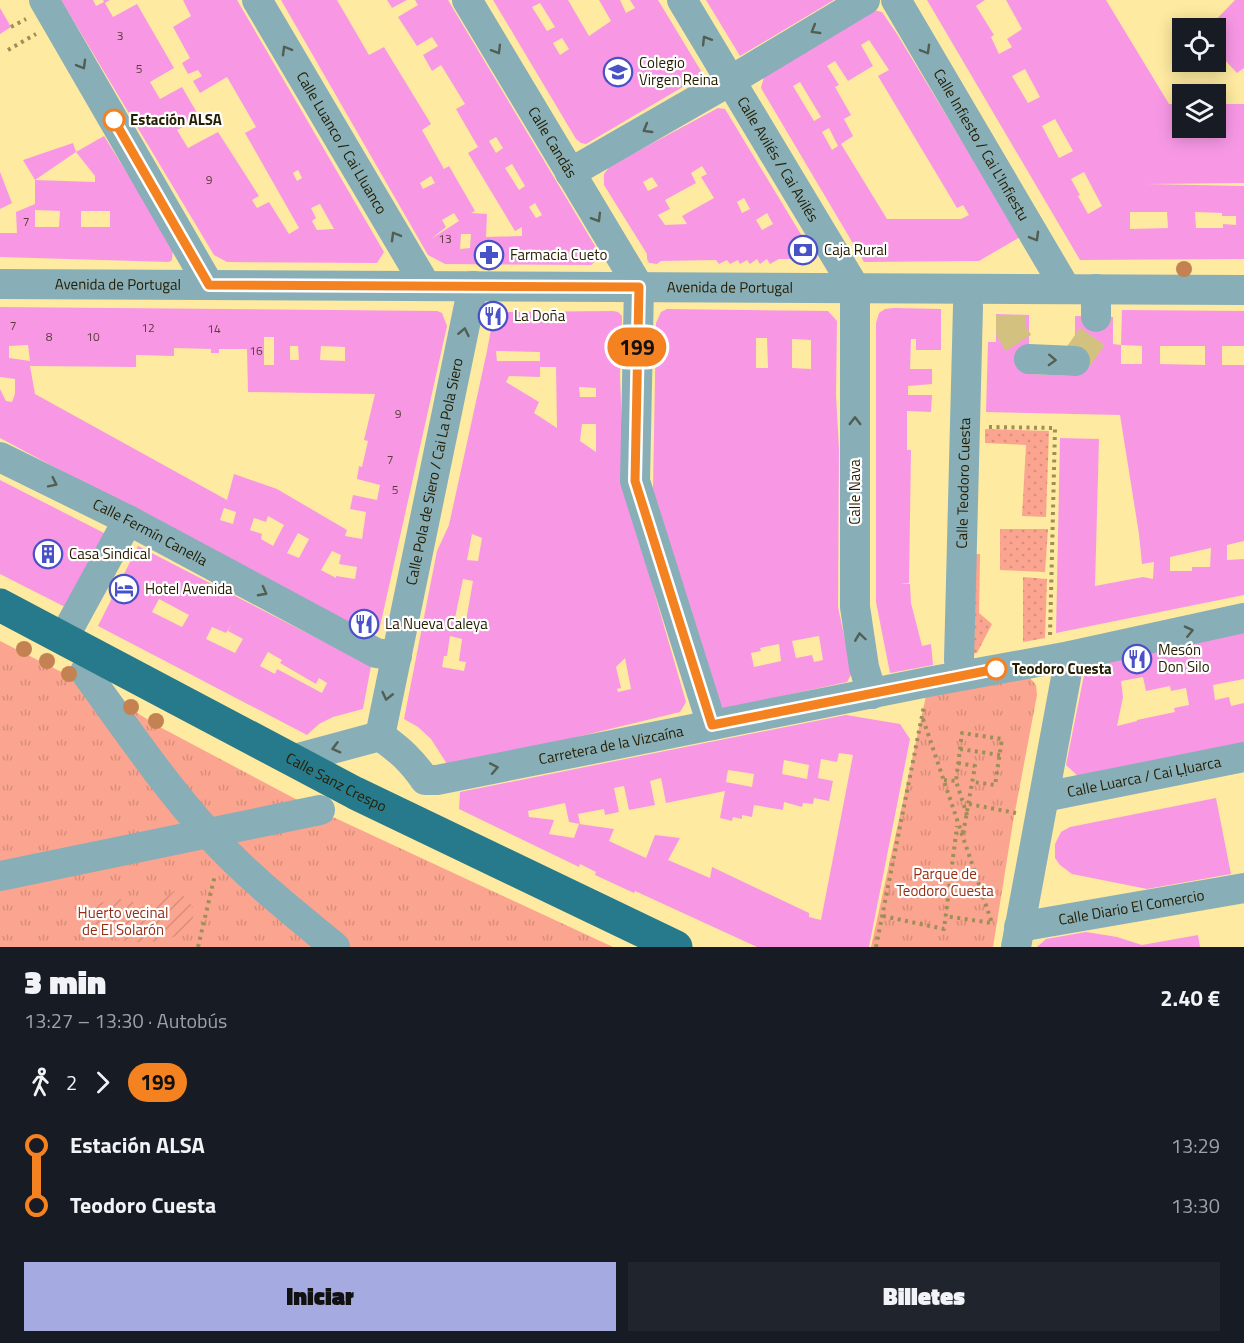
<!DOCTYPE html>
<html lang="es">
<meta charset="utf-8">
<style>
body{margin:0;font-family:"Titillium Web",sans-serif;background:#20242c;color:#f1f3f6;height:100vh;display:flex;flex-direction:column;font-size:22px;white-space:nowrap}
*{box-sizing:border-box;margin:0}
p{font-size:20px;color:#9ea1a6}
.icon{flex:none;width:33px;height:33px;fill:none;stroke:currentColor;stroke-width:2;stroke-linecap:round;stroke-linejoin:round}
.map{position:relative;height:947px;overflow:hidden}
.drawer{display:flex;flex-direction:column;background:#171b24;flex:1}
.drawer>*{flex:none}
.badge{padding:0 12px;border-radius:20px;font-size:21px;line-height:39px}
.tools{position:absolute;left:1172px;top:18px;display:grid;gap:12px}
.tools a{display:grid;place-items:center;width:54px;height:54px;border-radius:0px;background:#171b24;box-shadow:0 3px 15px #0003;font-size:30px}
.map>.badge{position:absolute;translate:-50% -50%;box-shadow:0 0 0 3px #fff}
.legs{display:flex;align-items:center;gap:9px;height:66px;padding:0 24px;font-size:20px}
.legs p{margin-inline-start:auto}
.overview{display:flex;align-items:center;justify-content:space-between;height:102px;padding:0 24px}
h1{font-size:33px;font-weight:800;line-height:45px}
.cta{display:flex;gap:12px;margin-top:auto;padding:12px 24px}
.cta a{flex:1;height:69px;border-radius:0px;background:#a5aae1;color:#111;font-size:24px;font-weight:800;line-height:69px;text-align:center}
.cta a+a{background:#20242c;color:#f1f3f6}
ul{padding:0 24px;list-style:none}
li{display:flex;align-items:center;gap:21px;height:60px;font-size:22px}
li i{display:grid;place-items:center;width:9px;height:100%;margin:0 8px;background:currentColor}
li i::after{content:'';width:15px;height:15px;margin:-8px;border:4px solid;border-radius:50%;background:#171b24}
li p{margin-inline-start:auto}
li:first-child i{background:linear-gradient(#0000 50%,currentColor 0)}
li:last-child i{background:linear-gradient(currentColor 50%,#0000 0)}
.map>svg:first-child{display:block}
</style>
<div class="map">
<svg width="1244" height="947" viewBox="0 0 1244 947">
<defs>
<pattern id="grass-dots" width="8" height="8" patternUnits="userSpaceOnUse" patternTransform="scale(1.5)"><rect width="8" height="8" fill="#fba590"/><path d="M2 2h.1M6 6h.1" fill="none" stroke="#d78e7a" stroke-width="1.8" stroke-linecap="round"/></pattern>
<pattern id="park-tufts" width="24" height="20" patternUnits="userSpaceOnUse" patternTransform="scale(1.5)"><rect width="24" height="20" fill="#fba590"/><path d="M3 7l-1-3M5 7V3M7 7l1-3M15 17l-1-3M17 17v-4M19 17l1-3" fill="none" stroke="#d78e7a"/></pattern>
<pattern id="garden-furrows" width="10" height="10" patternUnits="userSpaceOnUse" patternTransform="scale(1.5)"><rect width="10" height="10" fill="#fba590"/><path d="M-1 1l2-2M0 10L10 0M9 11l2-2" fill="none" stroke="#d78e7a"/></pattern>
</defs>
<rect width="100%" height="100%" fill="#feeaa0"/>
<path fill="url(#grass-dots)" d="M985,429L1049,431L1046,517L1022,516L1026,445L985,443Z
M1000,529H1048L1045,572L1000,570Z
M980,554L979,613L992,624L977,653L958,656L960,555Z
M1023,577L1047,579L1045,638L1023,642Z"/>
<path fill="url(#park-tufts)" d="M0,641L115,699L158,726L305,804L613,947H0Z
M1030,678L1036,685L1037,695L1013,822L993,947H871L926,696Z"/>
<path fill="url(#garden-furrows)" d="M176,891C193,902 195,907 192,927C167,946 125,947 100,932C95,927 91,919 86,913C97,902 114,896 130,901C136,903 141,908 147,906C164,904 164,895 176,891Z"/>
<path fill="#f898e5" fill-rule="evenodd" d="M61,0H93L96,6L104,2L103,0H110L105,3L113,17L137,4L174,68L150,82L160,99L182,87L200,118L177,130L188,148L218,132L259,196L252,200L257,208L269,202L289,234L299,228L245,133L256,127L227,77L200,93L193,81L202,76L198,70L188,74L182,63L190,58L173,27L191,16L183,0H237L384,252L377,263L227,262L214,255ZM298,170L302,178L297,181L293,173ZM320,204L334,229L317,230L312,221L316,218L311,208Z
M281,0H337L369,55L384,47L431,124L422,130L444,169L449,166L475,211L471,213L487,214L486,237L522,236V227L515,231L468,153L478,147L456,109L465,104L441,65L432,71L423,55L438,46L432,37L417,46L398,17L418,5L415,0H448L598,251L597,260L591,265L445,264L428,255ZM496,137L503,148L496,153L489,141ZM512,164L525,186L519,190L505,168ZM431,176L435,183L423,189L420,183ZM535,203L542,215L536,218L529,207ZM454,213L459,221L431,239L446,227L442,220ZM461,234H471L470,248L460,249Z
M387,0H407L392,8Z
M493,0H568L589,36L611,21L599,0H620L626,13L635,8L630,0H658L701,71L698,78L586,144L581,143L576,139ZM540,3L555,27L547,31L532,7ZM562,38L569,49L560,55L553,43Z
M706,0H834L740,56Z
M927,0H985L976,6L994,35L991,37L999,54L1012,47L1007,39L1022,29L1006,0H1106L1169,104H1182V128H1215V104H1244V183L1146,184L1244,186V259L1080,260ZM1025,69L1040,97L1028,103L1012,76ZM1055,119L1073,151L1059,158L1042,126ZM1084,172L1102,206L1088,214L1078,196L1080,195L1071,179ZM1130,212H1167L1168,228L1130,229ZM1195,212L1222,213V216H1236V225L1223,224V228H1196Z
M1235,0H1244V68L1237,73L1222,57L1225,54L1215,44V28H1208Z
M0,8L11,27L0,34Z
M873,10L882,12L897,34L1020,237L979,261L864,262L761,88L764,77ZM869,40L889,70L878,76L957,208L963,205L969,215L961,219H887L841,144L853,136L844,119L851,115L835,87L839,85L827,66L835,61L848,81L873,66L861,45ZM800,82L821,117L814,121L793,86ZM829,128L838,146L832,150L822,132Z
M718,108L725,109L811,251L807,259H779L770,264L767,259L760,264L757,259L750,264L747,260L740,264L738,260L730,264L727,260L719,264L716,260L661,261L657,264L649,263L647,259V254L604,185V174L610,166ZM702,166L707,174L701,177L714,198L682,216L687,224L665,225L658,215L670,209L665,200L696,183L691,173ZM652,177L658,186L648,191L643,182ZM744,198L750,209L742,213L737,202ZM767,213L773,224L762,230L756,220Z
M104,136L173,247L172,260L169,262L0,257V233H17L16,212L35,204V180L23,160L73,143L76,152ZM76,152L95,176V182L35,180ZM35,210L60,211L59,227H35ZM81,211H110V227H81Z
M0,172L12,203L0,209Z
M0,307L437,311L442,313L447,326L379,631L371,636L0,438V389L6,401L12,402L15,394V379L0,377ZM264,337H274V365H264ZM28,345L30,361L9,358V346ZM290,346H298L299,360H290ZM321,346L345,347V361L320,360ZM174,348L211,349V353H219V349H247L248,392L375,394L364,440L368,441L362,467L359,466L357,479L380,485L377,500L353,495L350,509L366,512L362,539L345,536L347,530L277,489L234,474L227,500L35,394L30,366L136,367V355L174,356ZM224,508L236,512L233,524L220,520ZM268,516L284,525L273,546L261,539L262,534L250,530L254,518L266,522ZM298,533L309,539L299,558L287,553ZM332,551L341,555L339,564L357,567L355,579L336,576V578L321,570Z
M894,308L941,309V350H916V339H911L910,369H932V384L908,386V395H932L931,412L907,411V450H911L909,583H900L910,584L911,603L922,646L931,644L933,665L890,673L876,602V323L879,313L885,309Z
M497,309L504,312L613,311L618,312L622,316L620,375L622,429L649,574L686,702L680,712L503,755L447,764L431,739L418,727L404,719L437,551L449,525L487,351L492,324L489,317L491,312ZM496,351L540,352V361H497ZM540,367H556L557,428L534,413L539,402L506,382L509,376L540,377ZM579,387L596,388V397H580ZM582,424H596V452L580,441ZM472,534L482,538L478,561L467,560ZM463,579L473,581L466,621L455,618ZM450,636L462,639L459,661L466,662L464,671L442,667L444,656H447ZM625,658L631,689L618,692L617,689L621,688L616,667Z
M667,309L828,311L837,321L836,395L839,449L838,607L852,673L847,682L723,709L717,697L653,489L656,323L661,312ZM756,338H767L768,368H756ZM792,339L811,340V369L792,368ZM819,636L823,660L814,662L812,655L796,658L792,641ZM779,644L781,661L754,667L751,653L761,651L760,648Z
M1122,310L1244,311V346H1222V365H1244V541L1227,545V560L1244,559V595L1056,633L1060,438L1099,439L1095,586L1143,577L1153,579L1154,562L1142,564L1139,534L1120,415L986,412L988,342H996V314L1029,315V374L1075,376V316L1113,317V344L1121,345V364H1142V346L1121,345ZM1160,346H1205V365L1160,364ZM1211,548L1210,567H1192V571H1170V557Z
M0,480L106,534L67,608L0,574Z
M138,546L371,666L363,709L333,717L319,724L307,735L98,626ZM159,599L189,615L182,627L152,612ZM232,624L228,631L243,639L235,653L206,639L212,627L226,633ZM268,652L282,660L280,663L316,684L319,678L327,683L322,693L277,669L275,674L260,666Z
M1244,632V679L1213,685L1215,700L1229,697L1231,706L1244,703V743L1080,778L1066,765L1086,665ZM1143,677L1146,691L1170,686L1171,691L1186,688L1189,705L1174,708L1175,712L1137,720V721L1117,726L1123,697L1121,681Z
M846,715L900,724L910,739L869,947H757L635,891L634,893L595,875L596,872L580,864L579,867L459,809L460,792ZM839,753L853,755L821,920L809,917V913L712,867L710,878L668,860L680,838L655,835L646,858L609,841L614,829L579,824L574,838L549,834L554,820L529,817L528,811L565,803L569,822L580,824L578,814L604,809L605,815L619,812L614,788L624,786L629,810L655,805L650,781L661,778L666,803L725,791L720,818L732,821L733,817L742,819V815L752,817L754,805L783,810L784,802L802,807L803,803L813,804L814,798L829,801L833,781L818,778L821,759L837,762ZM784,760L809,765L807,779L782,774ZM728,770L754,774L752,787L726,782Z
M1216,798L1231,874L1147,889L1072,874L1060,865L1055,858V844L1061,832L1070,827Z
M1086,932L1117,937L1142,945L1198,935L1200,947H1037L1046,939Z"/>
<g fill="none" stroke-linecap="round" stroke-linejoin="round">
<path stroke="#d3c180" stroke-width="30" stroke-dasharray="30 15" stroke-linecap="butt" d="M1011,315V331L1029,359
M1075,361L1095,333L1096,317"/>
<path stroke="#9e8f59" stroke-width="4" stroke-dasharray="3 4.5" stroke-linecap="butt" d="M11,27L26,19
M8,50L36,34
M989,427L1055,428L1050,636
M923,719L992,923L945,916
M960,749L1000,755
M958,763L975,766L963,834
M944,780L956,781
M969,804L1016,813
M967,815L956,781L962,733L1002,739L995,785L973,782
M883,916L944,929L957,826
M198,947L215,875
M876,947L924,706"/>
<g stroke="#88aeb7" stroke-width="30">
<path d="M44,0L209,285"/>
<path id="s1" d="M257,0L426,286"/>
<path id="s2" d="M467,0L639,287L635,481L712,725"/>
<path id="s3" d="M682,0L855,288"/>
<path id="s4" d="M896,0L1066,289"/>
<path d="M570,173L730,81L865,0"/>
<path id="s5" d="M0,284L1244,290"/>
<path d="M855,288V607L864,667L872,694"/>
<path d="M1096,317V289"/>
<path d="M1029,359L1075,361"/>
<path id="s6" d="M0,457L128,520L376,653L397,656"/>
<path d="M63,639L128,520"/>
<path id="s7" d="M959,660L968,306"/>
<path d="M85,672C125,727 163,783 208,833C246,875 291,911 335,947"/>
<path id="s8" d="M380,736L473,286"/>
<path id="s9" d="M291,760L380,736C399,749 412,761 425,780H437L928,682L1070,656L1244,618"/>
<path id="s10" d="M1044,797L1244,757"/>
<path d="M0,876L320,810"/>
<path id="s11" d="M1019,927L1244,888"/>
<path d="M1016,947L1070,656"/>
</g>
<path stroke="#277a8b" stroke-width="33" id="s12" d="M0,605L355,793L676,947"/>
</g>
<g fill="#c48253">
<circle cx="1184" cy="269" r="8"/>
<circle cx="24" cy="649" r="8"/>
<circle cx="47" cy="661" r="8"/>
<circle cx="69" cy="674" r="8"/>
<circle cx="131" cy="707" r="8"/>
<circle cx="156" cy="721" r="8"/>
</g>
<defs><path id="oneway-chevron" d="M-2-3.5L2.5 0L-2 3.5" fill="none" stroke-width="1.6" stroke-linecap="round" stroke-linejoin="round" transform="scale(1.5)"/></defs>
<g stroke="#525e52">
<use href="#oneway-chevron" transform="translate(815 30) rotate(149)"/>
<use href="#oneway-chevron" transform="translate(706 40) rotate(-121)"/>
<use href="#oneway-chevron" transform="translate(286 50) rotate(-120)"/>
<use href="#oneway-chevron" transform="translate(497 50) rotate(59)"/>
<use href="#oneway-chevron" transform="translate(926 50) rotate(60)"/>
<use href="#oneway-chevron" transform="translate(82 65) rotate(60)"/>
<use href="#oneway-chevron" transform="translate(647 129) rotate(150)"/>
<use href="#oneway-chevron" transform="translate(597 218) rotate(59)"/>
<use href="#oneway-chevron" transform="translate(395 236) rotate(-120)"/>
<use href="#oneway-chevron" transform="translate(1035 237) rotate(60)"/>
<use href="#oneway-chevron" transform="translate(464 332) rotate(-78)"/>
<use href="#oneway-chevron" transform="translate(1052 360) rotate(2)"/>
<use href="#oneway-chevron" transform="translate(855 421) rotate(-90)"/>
<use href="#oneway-chevron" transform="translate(53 483) rotate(26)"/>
<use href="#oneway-chevron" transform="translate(263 592) rotate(28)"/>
<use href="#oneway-chevron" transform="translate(1189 631) rotate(-13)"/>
<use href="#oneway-chevron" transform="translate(860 637) rotate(-98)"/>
<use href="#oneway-chevron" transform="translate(387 696) rotate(103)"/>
<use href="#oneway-chevron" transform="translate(336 748) rotate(165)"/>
<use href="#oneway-chevron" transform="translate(494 768) rotate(-11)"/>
</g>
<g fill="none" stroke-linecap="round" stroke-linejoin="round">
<g stroke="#fff" stroke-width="14">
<path id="line-1" d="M114,120L209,285L639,287L635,481L712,725L996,669"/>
</g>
<use href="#line-1" stroke="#f58220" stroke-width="9"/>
</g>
<defs>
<g id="school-ring" transform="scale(1.5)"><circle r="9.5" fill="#fff" stroke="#4951c7" stroke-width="1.5"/><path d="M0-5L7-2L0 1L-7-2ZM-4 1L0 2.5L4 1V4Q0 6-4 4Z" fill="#4951c7"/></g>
<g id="bank-ring" transform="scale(1.5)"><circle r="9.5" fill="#fff" stroke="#4951c7" stroke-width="1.5"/><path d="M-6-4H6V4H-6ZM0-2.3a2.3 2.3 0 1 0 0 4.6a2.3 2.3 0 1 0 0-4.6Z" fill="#4951c7"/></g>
<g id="pharmacy-ring" transform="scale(1.5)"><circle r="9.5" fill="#fff" stroke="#4951c7" stroke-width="1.5"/><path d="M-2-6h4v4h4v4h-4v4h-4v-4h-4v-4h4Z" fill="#4951c7"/></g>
<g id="restaurant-ring" transform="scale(1.5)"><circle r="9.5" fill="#fff" stroke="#4951c7" stroke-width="1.5"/><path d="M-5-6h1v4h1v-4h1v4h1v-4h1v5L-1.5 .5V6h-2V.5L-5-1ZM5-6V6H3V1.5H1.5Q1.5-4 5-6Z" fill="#4951c7"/></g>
<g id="building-ring" transform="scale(1.5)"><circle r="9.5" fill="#fff" stroke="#4951c7" stroke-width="1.5"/><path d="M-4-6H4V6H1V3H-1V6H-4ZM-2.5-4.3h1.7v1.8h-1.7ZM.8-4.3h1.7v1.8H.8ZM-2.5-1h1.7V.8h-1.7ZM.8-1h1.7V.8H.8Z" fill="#4951c7"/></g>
<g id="hotel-ring" transform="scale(1.5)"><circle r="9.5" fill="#fff" stroke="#4951c7" stroke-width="1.5"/><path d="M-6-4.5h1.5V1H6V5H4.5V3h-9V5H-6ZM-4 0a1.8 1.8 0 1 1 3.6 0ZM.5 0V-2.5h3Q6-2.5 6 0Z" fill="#4951c7"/></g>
</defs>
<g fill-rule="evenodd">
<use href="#school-ring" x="618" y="72"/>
<use href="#bank-ring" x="803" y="250"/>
<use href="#pharmacy-ring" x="489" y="255"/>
<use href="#restaurant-ring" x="493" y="316"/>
<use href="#building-ring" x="48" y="554"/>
<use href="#hotel-ring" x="124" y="589"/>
<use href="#restaurant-ring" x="364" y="624"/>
<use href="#restaurant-ring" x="1137" y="659"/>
</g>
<g fill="#fff" stroke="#f58220" stroke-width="3">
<circle cx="114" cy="120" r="10"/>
<circle cx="996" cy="669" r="10"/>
</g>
<g text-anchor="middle" stroke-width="4.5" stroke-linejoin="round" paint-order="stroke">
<g font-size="12" fill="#5a3c39">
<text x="120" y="40">3</text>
<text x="139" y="73">5</text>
<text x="209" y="184">9</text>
<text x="26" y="226">7</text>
<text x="445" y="243">13</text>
<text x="13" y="330">7</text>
<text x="148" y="332">12</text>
<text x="214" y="333">14</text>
<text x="49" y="341">8</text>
<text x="93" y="341">10</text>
<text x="256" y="355">16</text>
<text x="398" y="418">9</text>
<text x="390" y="464">7</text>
<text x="395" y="494">5</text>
</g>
<g font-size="15" fill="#251d00" stroke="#fff" text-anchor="start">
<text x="639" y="68">Colegio<tspan x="639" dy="17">Virgen Reina</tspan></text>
<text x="824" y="255">Caja Rural</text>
<text x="510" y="260">Farmacia Cueto</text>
<text x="514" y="321">La Doña</text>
<text x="69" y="559">Casa Sindical</text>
<text x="145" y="594">Hotel Avenida</text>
<text x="385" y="629">La Nueva Caleya</text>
<text x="1158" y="655">Mesón<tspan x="1158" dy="17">Don Silo</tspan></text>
</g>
<g font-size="15" font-weight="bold" fill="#251d00" stroke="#fff" text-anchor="start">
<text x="130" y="125">Estación ALSA</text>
<text x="1012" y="674">Teodoro Cuesta</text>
</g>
<g font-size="15" fill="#251d00" stroke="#fff">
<text dy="5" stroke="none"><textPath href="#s1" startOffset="166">Calle Luanco / Cai Lluanco</textPath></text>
<text dy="5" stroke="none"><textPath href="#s2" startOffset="166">Calle Candás</textPath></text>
<text dy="5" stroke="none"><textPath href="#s4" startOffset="168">Calle Infiesto / Cai L'Infiestu</textPath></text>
<text dy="5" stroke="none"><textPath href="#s3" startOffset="186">Calle Avilés / Cai Avilés</textPath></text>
<text dy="5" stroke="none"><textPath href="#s5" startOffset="118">Avenida de Portugal</textPath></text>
<text dy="5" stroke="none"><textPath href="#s5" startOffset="730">Avenida de Portugal</textPath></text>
<text dy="5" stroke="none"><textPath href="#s8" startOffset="270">Calle Pola de Siero / Cai La Pola Siero</textPath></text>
<text dy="5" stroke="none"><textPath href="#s7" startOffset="177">Calle Teodoro Cuesta</textPath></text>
<text transform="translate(855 492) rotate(-90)" y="5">Calle Nava</text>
<text dy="5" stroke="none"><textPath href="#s6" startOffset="168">Calle Fermín Canella</textPath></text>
<text dy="5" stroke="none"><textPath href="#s9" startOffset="345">Carretera de la Vizcaína</textPath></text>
<text dy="5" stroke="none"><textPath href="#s10" startOffset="102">Calle Luarca / Cai Ḷḷuarca</textPath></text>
<text dy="5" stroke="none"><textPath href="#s12" startOffset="380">Calle Sanz Crespo</textPath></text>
<text dy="5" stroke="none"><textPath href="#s11" startOffset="114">Calle Diario El Comercio</textPath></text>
</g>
<g font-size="15" fill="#952d14" stroke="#fff">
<text x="945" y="879">Parque de<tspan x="945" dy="17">Teodoro Cuesta</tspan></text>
<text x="123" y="918">Huerto vecinal<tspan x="123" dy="17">de El Solarón</tspan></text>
</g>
</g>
</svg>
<div class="tools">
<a><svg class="icon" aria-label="locate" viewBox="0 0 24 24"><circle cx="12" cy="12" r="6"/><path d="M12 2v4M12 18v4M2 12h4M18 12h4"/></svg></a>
<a><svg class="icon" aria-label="layers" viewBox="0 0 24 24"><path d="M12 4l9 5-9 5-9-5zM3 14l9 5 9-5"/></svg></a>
</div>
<b class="badge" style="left:637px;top:347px;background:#f58220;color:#111">199</b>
</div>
<section class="drawer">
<div class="overview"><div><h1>3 min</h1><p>13:27 – 13:30 · Autobús</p></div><b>2.40 €</b></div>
<div class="legs"><svg class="icon" aria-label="walk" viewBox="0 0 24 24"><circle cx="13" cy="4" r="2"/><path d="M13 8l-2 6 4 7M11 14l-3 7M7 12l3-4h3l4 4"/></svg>2<svg class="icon" aria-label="forward" viewBox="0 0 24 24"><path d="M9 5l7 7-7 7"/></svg><b class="badge" style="background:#f58220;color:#111">199</b></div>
<ul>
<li><i style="color:#f58220"></i><b>Estación ALSA</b><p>13:29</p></li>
<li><i style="color:#f58220"></i><b>Teodoro Cuesta</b><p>13:30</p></li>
</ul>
<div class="cta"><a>Iniciar</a><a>Billetes</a></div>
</section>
